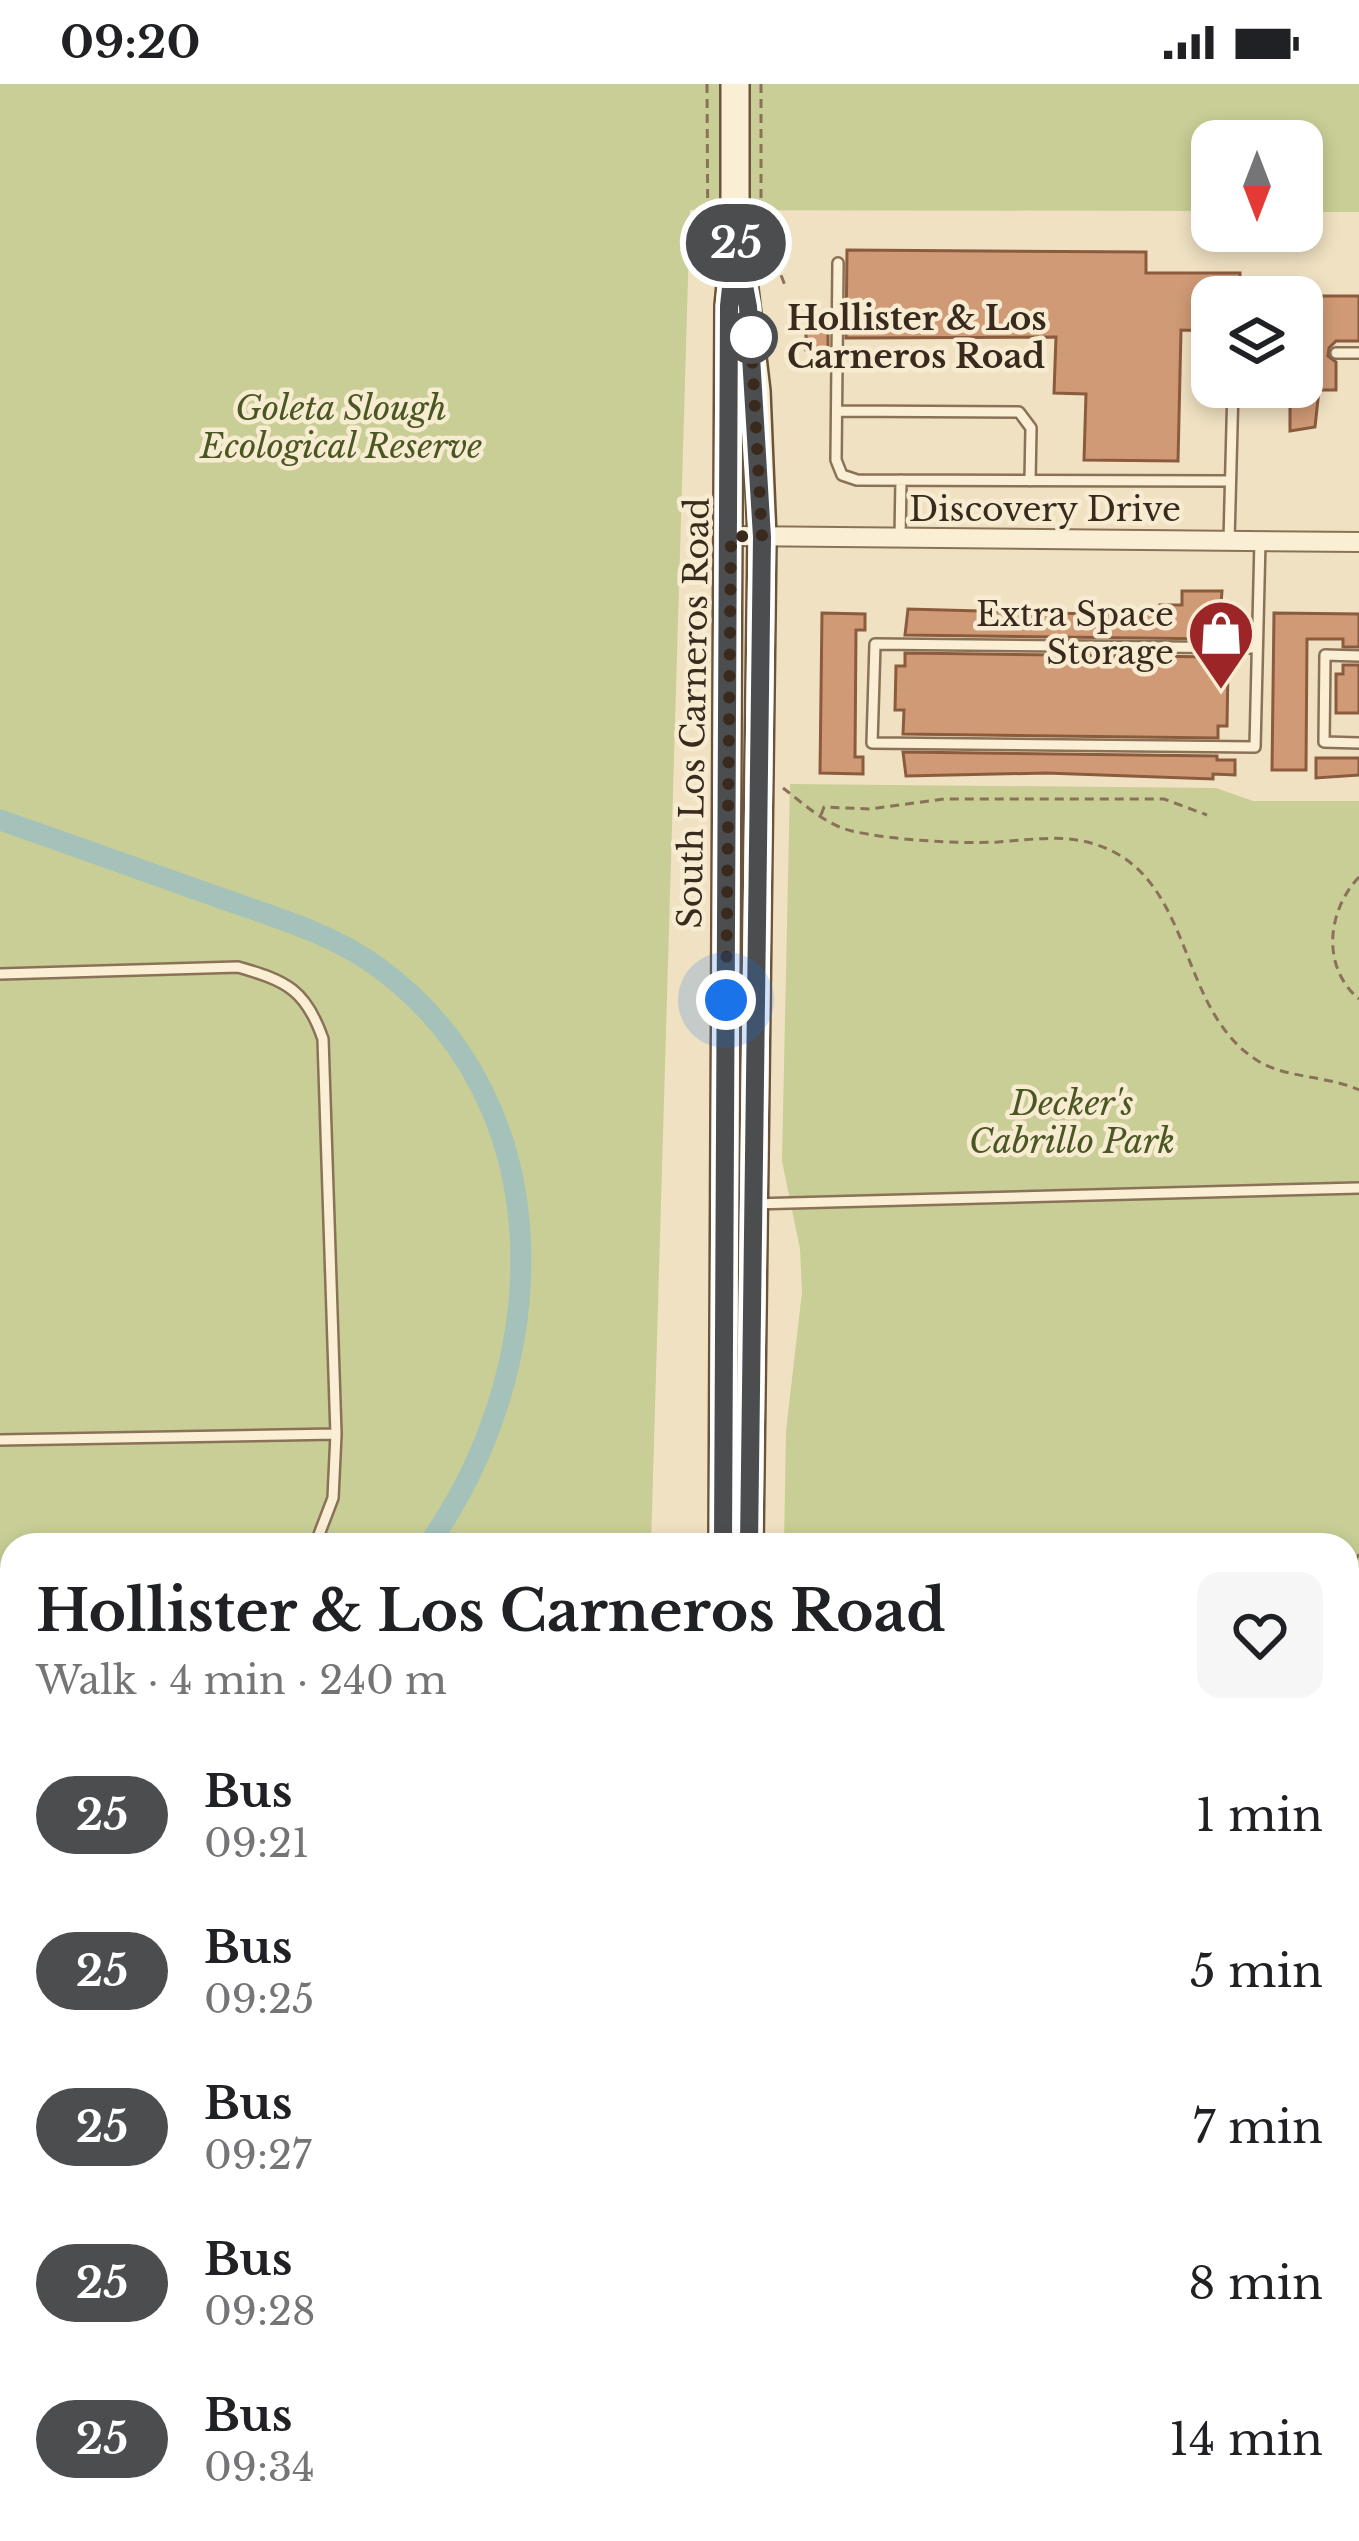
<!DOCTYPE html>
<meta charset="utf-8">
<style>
body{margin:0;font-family:"Libre Baskerville",serif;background:#f6f6f6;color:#202124;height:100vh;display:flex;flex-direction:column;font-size:45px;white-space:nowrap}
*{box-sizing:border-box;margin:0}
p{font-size:39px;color:#757577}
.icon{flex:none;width:66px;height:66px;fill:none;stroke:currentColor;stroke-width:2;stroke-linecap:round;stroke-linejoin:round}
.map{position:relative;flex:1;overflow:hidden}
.drawer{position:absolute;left:0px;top:1449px;width:1359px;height:1008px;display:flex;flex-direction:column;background:#fff;border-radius:36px 36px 0 0;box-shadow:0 6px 18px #0003}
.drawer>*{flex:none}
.badge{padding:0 24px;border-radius:39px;font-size:42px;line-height:78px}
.needle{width:78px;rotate:180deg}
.tools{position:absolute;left:1191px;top:36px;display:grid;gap:24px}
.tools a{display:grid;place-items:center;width:132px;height:132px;border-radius:24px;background:#fff;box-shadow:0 6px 18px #0003;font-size:60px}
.you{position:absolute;width:60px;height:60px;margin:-30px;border:9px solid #fff;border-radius:50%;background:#1a73e8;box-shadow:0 0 0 18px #1a73e833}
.map>.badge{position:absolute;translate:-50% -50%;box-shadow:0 0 0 6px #fff}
.round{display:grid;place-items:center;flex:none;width:126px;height:126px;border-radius:24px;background:#f6f6f6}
.overview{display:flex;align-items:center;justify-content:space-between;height:204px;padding:0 36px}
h1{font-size:57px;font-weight:700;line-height:90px}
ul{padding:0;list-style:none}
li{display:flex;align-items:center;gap:36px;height:156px;padding:0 36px}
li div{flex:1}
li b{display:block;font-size:45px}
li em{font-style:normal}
li .badge{min-width:132px;font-weight:700;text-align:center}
.status{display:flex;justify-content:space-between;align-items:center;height:84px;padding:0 60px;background:#fff;direction:ltr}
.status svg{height:33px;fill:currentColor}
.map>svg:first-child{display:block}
</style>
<div class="status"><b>09:20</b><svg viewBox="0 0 49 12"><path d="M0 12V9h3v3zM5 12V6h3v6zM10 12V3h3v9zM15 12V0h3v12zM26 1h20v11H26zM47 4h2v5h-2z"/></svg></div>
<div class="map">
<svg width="1359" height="2457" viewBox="0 0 1359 2457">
<rect width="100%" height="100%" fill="#f0e1c2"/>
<path fill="#c8ce95" d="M0,0H1359V128H1302V57H1212V127L690,126L651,1461H12V2102H0Z
M790,700L1216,704L1253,717H1359V1536H1347V1461H784L786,1347L802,1208L800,1165L782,1077Z"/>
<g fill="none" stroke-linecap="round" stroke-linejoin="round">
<path stroke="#6b9187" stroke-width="6" d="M411,2445L421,2457"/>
<path stroke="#a4c2b9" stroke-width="21" d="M0,736C72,761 144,787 215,812C268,831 329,848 375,881C566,1018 554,1283 428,1461
M0,1660L12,1657"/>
</g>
<path fill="#d09a76" stroke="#8b5b3d" stroke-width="3" d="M847,166L1146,168V189H1240V213H1212V247L1181,246L1178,377L1084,376L1086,310L1054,309L1056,253L846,254Z
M1302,212H1359V257H1336L1329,264L1328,272L1336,278V306H1319L1315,343L1290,347V320H1304Z
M806,231L828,232V266H806Z
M1182,507H1222L1218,555L905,551L908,525L1131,531L1160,527V521H1182Z
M822,529L865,530V546H856L855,673H863V690L820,689Z
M1274,529L1359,530V563H1343V555H1307L1306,686H1272Z
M905,569L1218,573V585H1228L1227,642H1218V654L903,650L904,626H895L896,582H905Z
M1343,581H1359V629H1336V590H1343Z
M903,668L1217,672V676H1235V691L1213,690V695L1046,689L906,692Z
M1316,674H1359V691L1316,694Z"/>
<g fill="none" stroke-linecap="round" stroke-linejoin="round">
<g stroke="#8a7258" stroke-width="14">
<path id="lane" d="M838,179L836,376L842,391L857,396L1230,397
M1336,269H1359
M837,327L1019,328L1031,344L1030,397
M900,454L901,396
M1229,457L1233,303
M1257,564L875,560L872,659L1255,663C1257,595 1258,526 1260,457
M1359,572L1325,571L1324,658L1359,659
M0,890L238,883C287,897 306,906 323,955L336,1350L333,1414L315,1461
M755,1120L1359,1104
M0,1356L336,1350
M0,1608L12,1605"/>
</g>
<g stroke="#8a7258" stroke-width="22">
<path id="street" d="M731,452L1359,458"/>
</g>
<g stroke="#6c533b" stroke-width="32">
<path id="secondary" d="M742,188L756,307L762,453L749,1461
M723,1461L729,222L735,158V0
M1347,2008L1359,2007
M1347,2043H1359
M0,2125H12
M0,2164L12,2163
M622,2457L627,2445
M664,2457L670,2445"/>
</g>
<path stroke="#8a7258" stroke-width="3" stroke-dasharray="9 6" stroke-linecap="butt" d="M707,0L708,178
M761,0V139L786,204
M783,704C804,720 826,741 852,747C891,756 959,760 998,758C1040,755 1075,748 1114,768C1193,810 1181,926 1255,975C1284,995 1327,991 1359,1006
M821,731L824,723L870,725L944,715H1164L1207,731
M1359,793C1327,827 1321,883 1359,915
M1347,1491L1359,1470
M362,2445L374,2457
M487,2445L491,2457
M550,2457L559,2445"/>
<use href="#lane" stroke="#faefd5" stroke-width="9"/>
<use href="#street" stroke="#faefd5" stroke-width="18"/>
<use href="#secondary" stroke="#faefd5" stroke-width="27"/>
</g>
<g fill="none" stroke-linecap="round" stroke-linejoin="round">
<g stroke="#fff" stroke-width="27">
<path id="line" d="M723,1461L729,222L736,158L748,223L762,453L749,1461"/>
</g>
<use href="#line" stroke="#4c4d4f" stroke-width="18"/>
<path stroke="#392a1d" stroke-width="12" stroke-dasharray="0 21.6" d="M726,916L731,452L762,453L751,253"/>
</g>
<defs>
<g id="shop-pin" transform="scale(3.45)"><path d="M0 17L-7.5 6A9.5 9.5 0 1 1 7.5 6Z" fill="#9c2528" stroke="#f7ecd1"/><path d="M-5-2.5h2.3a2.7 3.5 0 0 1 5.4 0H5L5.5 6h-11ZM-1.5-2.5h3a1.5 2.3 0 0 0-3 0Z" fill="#fff"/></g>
</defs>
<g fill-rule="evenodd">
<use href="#shop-pin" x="1221" y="549"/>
</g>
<circle fill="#fff" stroke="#4c4d4f" stroke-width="6" cx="751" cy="253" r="24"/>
<g text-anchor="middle" stroke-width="9" stroke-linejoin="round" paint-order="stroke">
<g font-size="33" font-weight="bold" fill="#392a1d" stroke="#f7ecd1" text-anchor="start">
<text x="787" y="246">Hollister &amp; Los<tspan x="787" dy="38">Carneros Road</tspan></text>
</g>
<g font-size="33" font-style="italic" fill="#4a5723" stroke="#f7ecd1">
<text x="341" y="336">Goleta Slough<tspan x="341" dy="38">Ecological Reserve</tspan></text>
<text x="1072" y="1031">Decker's<tspan x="1072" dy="38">Cabrillo Park</tspan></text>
</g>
<g font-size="33" fill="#392a1d" stroke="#f7ecd1">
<text x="1045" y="437">Discovery Drive</text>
<text transform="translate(693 629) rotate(-89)" y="12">South Los Carneros Road</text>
</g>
<g font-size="33" fill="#392a1d" stroke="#f7ecd1" text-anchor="end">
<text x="1174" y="542">Extra Space<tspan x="1174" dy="38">Storage</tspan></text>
</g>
</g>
</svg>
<div class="tools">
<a><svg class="needle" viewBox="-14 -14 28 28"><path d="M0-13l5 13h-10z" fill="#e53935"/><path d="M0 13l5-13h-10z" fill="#757577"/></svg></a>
<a><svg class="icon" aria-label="layers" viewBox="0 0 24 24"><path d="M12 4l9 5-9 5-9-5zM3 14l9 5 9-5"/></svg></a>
</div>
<div class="you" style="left:726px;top:916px"></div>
<b class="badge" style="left:736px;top:159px;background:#4c4d4f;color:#fff">25</b>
<section class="drawer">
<div class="overview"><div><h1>Hollister &amp; Los Carneros Road</h1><p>Walk · 4 min · 240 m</p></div><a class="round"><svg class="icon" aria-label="heart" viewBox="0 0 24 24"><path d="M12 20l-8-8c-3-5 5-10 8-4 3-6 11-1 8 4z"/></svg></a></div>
<ul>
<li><span class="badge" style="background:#4c4d4f;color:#fff">25</span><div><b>Bus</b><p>09:21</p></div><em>1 min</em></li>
<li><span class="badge" style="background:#4c4d4f;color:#fff">25</span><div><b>Bus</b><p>09:25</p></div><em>5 min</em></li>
<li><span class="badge" style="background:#4c4d4f;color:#fff">25</span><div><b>Bus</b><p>09:27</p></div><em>7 min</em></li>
<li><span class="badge" style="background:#4c4d4f;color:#fff">25</span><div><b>Bus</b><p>09:28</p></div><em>8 min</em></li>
<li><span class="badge" style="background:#4c4d4f;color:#fff">25</span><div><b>Bus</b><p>09:34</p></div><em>14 min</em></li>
</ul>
</section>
</div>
